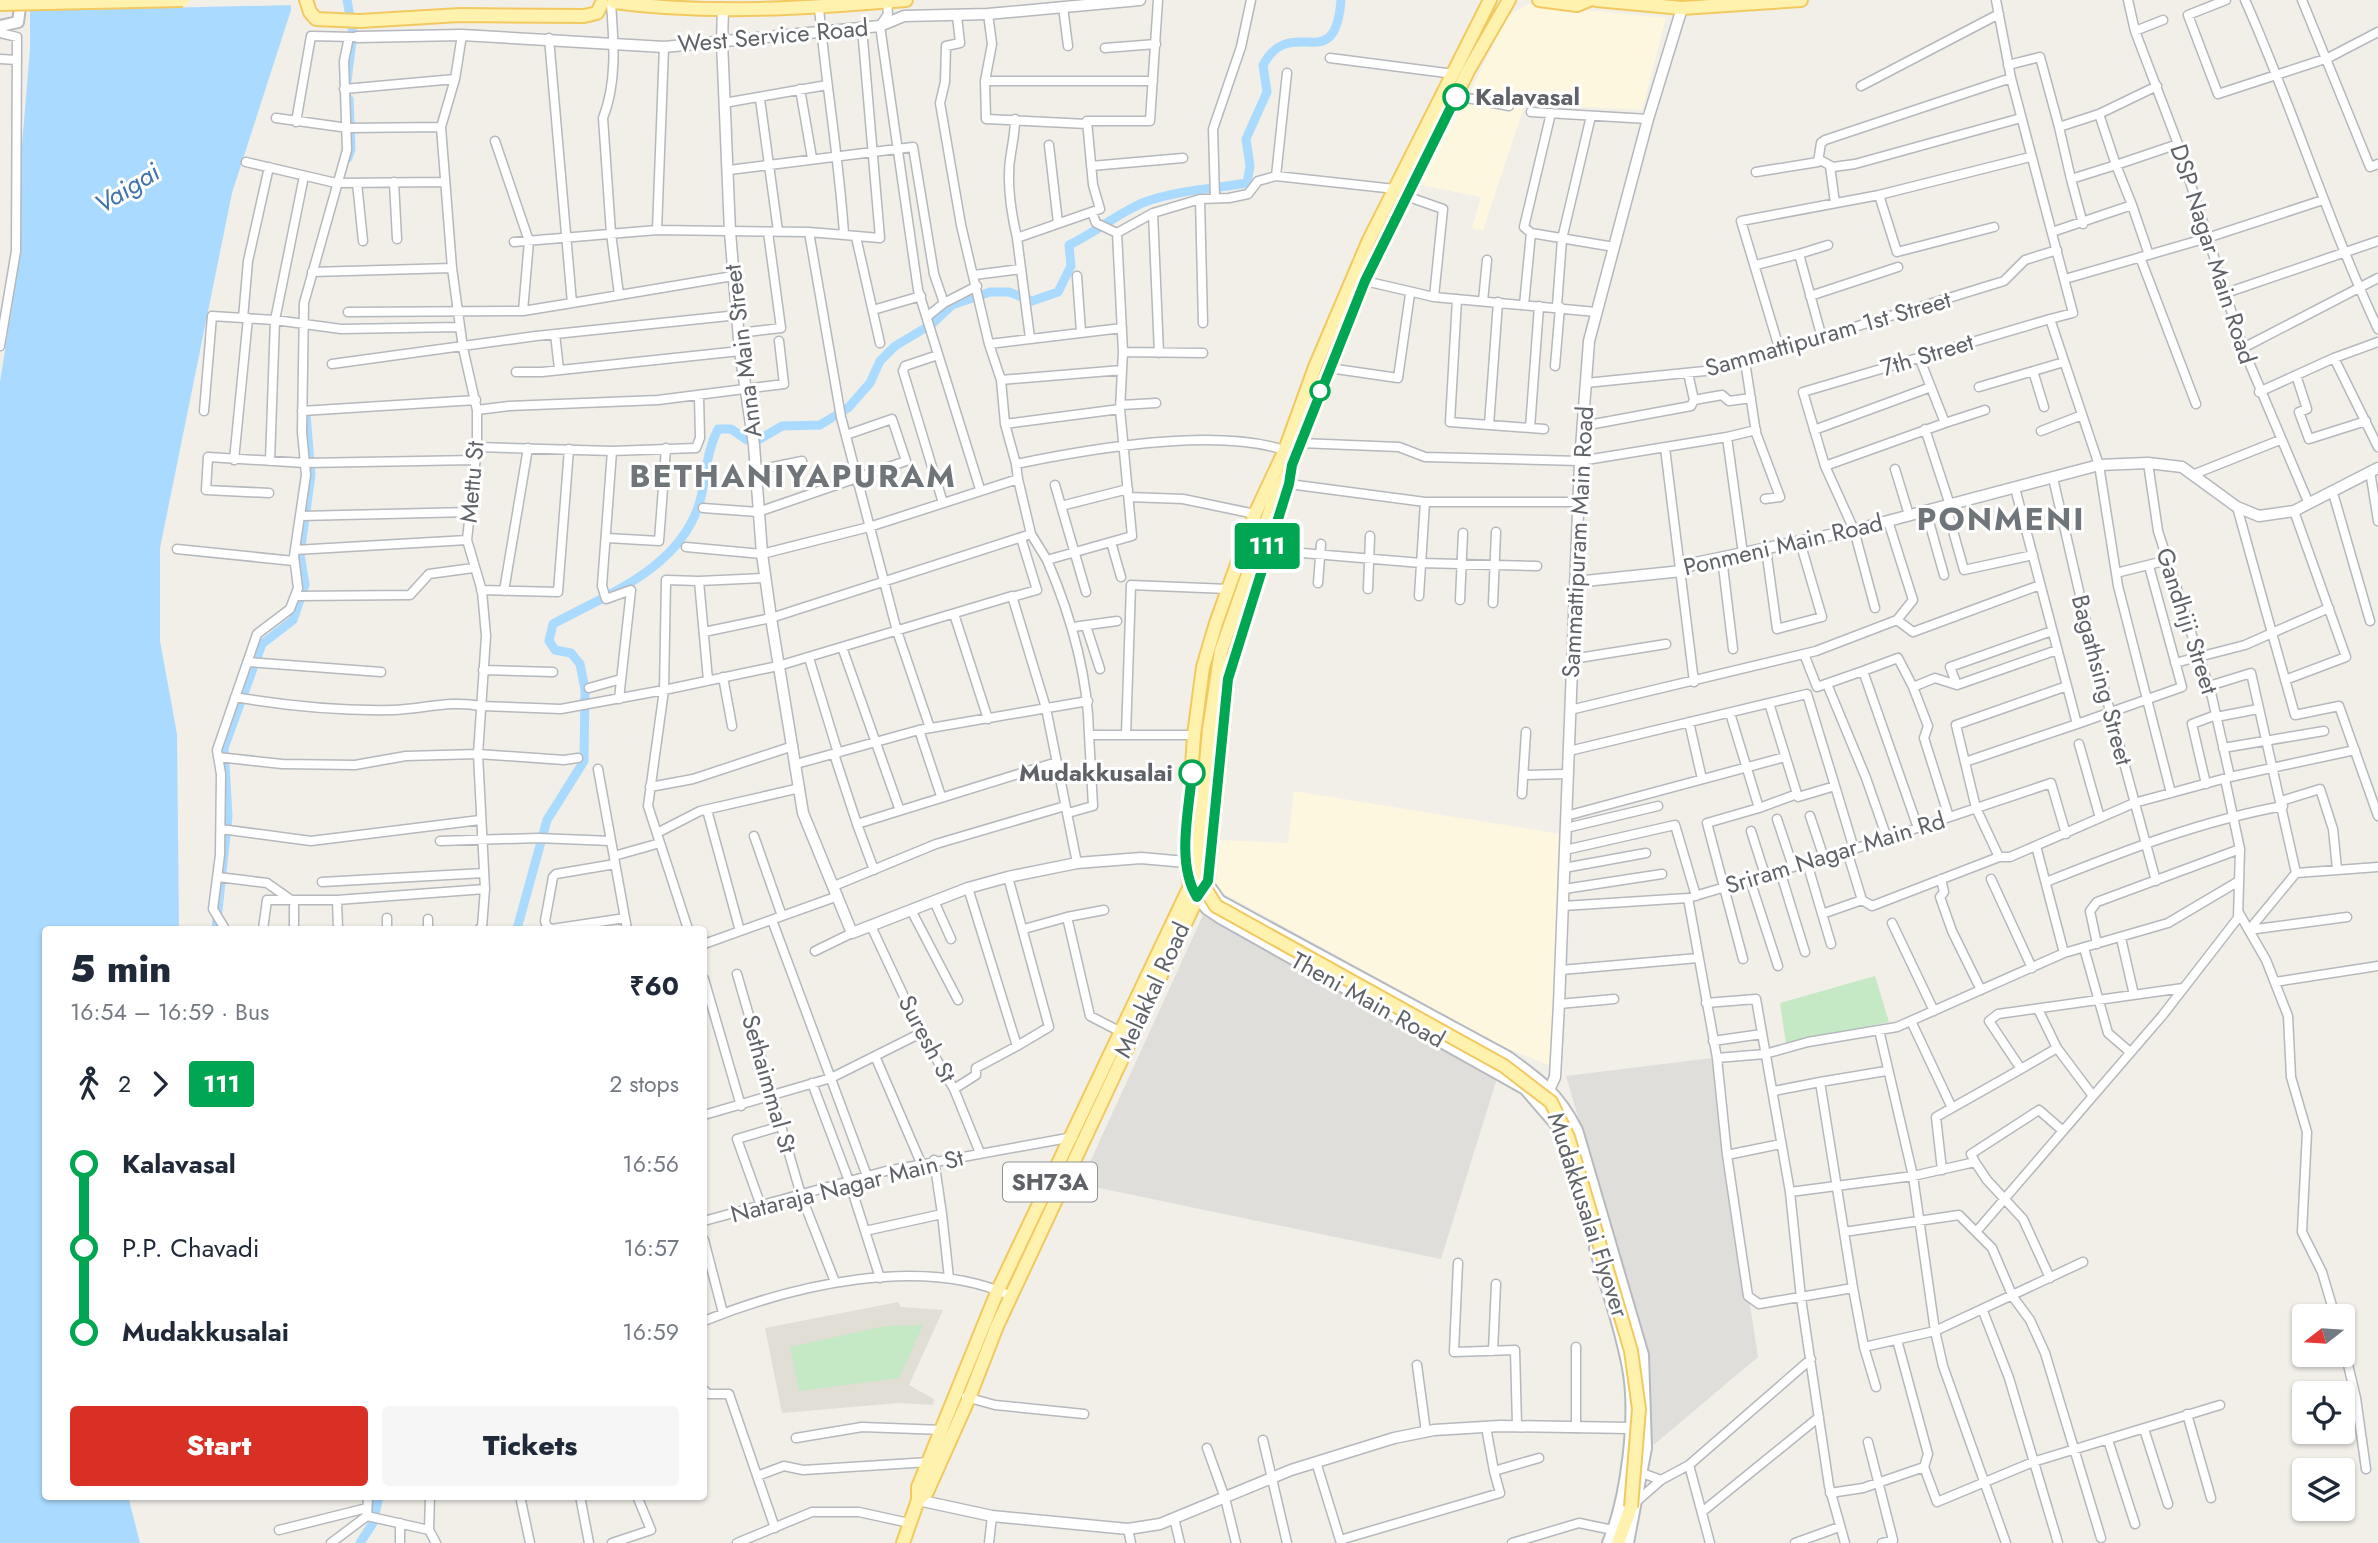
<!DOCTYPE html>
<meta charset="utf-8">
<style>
body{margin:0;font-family:Jost,sans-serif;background:#f6f6f7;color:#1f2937;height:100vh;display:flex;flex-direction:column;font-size:26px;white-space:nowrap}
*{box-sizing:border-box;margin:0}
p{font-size:23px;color:#747a83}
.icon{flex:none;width:38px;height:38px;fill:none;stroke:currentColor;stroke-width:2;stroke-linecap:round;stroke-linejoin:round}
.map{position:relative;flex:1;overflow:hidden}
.details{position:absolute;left:42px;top:926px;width:665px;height:574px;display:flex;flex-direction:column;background:#fff;border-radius:7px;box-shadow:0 2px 5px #0004}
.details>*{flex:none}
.badge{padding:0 14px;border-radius:5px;font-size:24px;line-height:46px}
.needle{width:46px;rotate:253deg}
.controls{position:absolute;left:2292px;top:1304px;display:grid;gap:14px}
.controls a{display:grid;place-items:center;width:63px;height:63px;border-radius:7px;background:#fff;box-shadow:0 2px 5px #0004;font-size:35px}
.map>.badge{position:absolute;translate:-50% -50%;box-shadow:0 0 0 4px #fff}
.legs{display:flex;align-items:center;gap:10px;height:77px;padding:0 28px;font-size:23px}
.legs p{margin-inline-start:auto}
.head{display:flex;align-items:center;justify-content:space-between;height:119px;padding:0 28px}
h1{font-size:38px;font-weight:800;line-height:52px}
.button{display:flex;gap:14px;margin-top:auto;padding:14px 28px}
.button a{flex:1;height:80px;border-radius:7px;background:#d93025;color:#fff;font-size:28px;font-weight:800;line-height:80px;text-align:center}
.button a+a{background:#f6f6f7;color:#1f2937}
ul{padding:0 28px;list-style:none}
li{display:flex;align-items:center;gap:24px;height:84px;font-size:26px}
li i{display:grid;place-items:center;width:10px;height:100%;margin:0 9px;background:currentColor}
li i::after{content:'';width:18px;height:18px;margin:-9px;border:5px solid;border-radius:50%;background:#fff}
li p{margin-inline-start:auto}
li:first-child i{background:linear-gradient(#0000 50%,currentColor 0)}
li:last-child i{background:linear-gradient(currentColor 50%,#0000 0)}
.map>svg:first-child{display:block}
</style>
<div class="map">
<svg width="2378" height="1543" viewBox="0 0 2378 1543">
<rect width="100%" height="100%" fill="#f1efe8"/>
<path fill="#fef7e0" d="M1528,4L1666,18L1642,110L1525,104L1483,230L1472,229L1481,197L1416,184L1465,102L1507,16Z
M1294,791L1566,835L1553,1067L1504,1047L1223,893L1214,879L1217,840L1288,843Z"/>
<path fill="#e0deda" d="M1204,913L1498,1075L1441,1259L1080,1184Z
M1712,1058L1758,1357L1650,1448L1648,1354L1566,1076Z"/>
<path fill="#e1ded6" d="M898,1302L901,1307L943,1310L909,1385L934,1399L933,1405L899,1403L782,1413L765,1328Z"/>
<path fill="#c5e8c5" d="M1875,976L1889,1022L1786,1043L1780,1003Z
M923,1325L899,1378L799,1391L790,1347L885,1326Z"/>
<path fill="#aadaff" d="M30,0H290L291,10L232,193L160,548V641L177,734L179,929H46V1496H128L140,1543H0V382L21,248L18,193L30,49Z"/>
<path fill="#f1efe8" d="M26,0H294V5L26,11Z"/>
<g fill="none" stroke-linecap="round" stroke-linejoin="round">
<path stroke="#aadaff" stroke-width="9" d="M347,0L353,33L347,81
M348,158L351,149L349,99
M216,929L228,816L224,748L262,644L293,620L305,585L300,554L311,475L306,414
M517,929L547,820L584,761L585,689L580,664L571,653L555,650L549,641L553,624C608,594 681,568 700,501C707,476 705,455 718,429H731L747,440H758L782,426L820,425L848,408L870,383L880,361L895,346L932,324L952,305L990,292H1009L1032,301L1058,292L1071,266L1069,245C1095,233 1119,212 1145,202C1178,190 1213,189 1247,183L1250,166L1246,139L1267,92L1263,65C1292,12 1335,79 1341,0
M360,1543L373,1523L379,1496"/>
<g stroke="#b5b8bc" stroke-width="11">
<path id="minor" d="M1996,0L2011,78L2073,313L2050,319L2099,465L2118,586L2171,793
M2128,0L2135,31L2178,144L2243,348L2309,504
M2226,0L2188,15L2218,94L2328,58L2378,32
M2245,0C2293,108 2328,222 2378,329
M2302,0L2370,167L2378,164
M887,2L888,14L880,26L918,290L980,489
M611,4C614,42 617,83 603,118L611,233L619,295
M1063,7L1068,46
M819,8C826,84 839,158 844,234
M957,16L960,43L946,46L945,82L940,103L961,225L989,344L1001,380L1005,424L1016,464
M2135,31L2163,20
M0,33L17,37L16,251L0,346
M462,35L455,79L441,127L452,268L463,348L477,410V447L467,540L482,591L486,636L478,754L485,889L482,927L479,929
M549,38L572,303L733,276
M1105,48L1156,44
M1330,58L1454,74
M0,59L17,60
M2008,65L2040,57L2059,127L2099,114L2116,165L2071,179L2059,127
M985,81L992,44L988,14
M1861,86L1999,14
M344,89L455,79
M800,89L812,158
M1457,96L1509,106
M760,99L778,231
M724,103L827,85
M1531,112L1648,119
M1551,113L1524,227L1531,233L1614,247
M2099,114L2157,86
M276,118L348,128L441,127
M1015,119C1015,131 1013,141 1011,153C1006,179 1011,212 1017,238
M296,122L311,36L354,37
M1087,124L986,119L985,81H1153
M495,141L529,241L523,311L572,303
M1049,145L1058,223
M1820,160L1833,167L1855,164L2021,118
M246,162L336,183L444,182
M1091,166L1183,158
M1830,166L1835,203
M269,167L248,261L243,318L275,320L270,461
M729,170L913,147L934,274L944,303
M1756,172L1818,162L1821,143L1825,140L2011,78
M304,176L275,320L341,329L460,327
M1276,176L1287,73
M2071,179L2083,224
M394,182L397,239
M357,183L363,241
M1879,195L1897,252L1994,227
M1406,196L1443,209L1434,297
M1215,198L1213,129L1241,47L1251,0
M1200,199L1203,323
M2132,205L2116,165L2178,144
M1092,212L1096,223L1117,233
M1153,213L1159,353
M657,230L664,47
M809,232L841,417L897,631L930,728
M2052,232L2132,205L2149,255
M856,237L880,343
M514,242L657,230L809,232L880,238L862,28
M2140,257L2196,404
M1756,265L1799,254
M312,272L452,268
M974,275L1021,269
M1077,276L1081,332
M2065,279L2207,238L2323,200
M1365,281L1434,297L1596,312
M2226,293L2378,241
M1810,296L1898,267
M1457,299L1450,422L1544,429
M1483,301L1487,260
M1524,305L1531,233
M1557,306L1562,239L1591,116
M873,310L921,296
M348,312L523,311
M928,316L944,303L977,286
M739,333L781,328L768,232
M555,334L559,369
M1030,338L1017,238L1100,209L1093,185L1087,121H1150L1158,0
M1822,338L1799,254L1828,245
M989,344L1122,328
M2243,348L2378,278
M1780,351L1741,221L1879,195L2030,157
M1123,352L1203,353
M938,355L905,366L903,371L943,503
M2334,358L2378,342
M1745,361L1756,433L1780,497L1765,499
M332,364L536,336L738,315
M1555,366L1560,307
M1329,368L1398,378L1410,294
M2033,371L2044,407
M516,372H542L740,351
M1688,373L1694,400L1722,395L1729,401L1751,398
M2296,375L2307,409L2299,412L2309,439L2366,421
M1001,380L1122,370
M1586,383L1715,370L2004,281L2025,260L2057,250
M1979,387L2064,362
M2259,392L2334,358L2378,447
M1121,405L1156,403
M477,410L509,406L658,400L784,384L779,341
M204,411L212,316L243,318
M302,411L476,400
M1945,423L1985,410
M1005,424L1120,409
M1489,425L1498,302
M1583,426L1691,406L1694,400
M1530,428L1539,306
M1925,429L1950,505
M1814,430L1931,387
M2041,431L2082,415
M1300,443L1399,447L1425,457L1580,461L1727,437
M477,447L612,451L696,448L700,438L699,396
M1665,448L1694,682
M612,451L602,586L606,599L631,590L619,699
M234,460L248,318
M2148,463L2158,531L2212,697L2230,777
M1825,466L1803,392L2050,319
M1895,469L1909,515
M757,470L802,461
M2370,471L2378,521
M2192,475L2280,440
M2053,478L2087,626L2156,881
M1018,479L1031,534L1047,560L1132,536L1120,409L1123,352L1117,233L1153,213L1200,199L1229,198L1248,194L1258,181L1276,176L1395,189
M1289,484L1425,502
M1055,485L1086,592
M2015,488L2077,724L2182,687L2149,566
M269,493L206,490L208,457L305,463L475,460
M2333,493L2370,621
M1129,497L1183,499L1255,514
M1061,506L1128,489
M1946,506L1964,570L2033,555
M703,508L758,512L906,461L892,419L846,435
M1926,511L1944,575
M300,516L470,512
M1888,521L1913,600L1897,620
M607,538L659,541L666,448
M1111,542L1121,577
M686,547L762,554L869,527L1018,479L1016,464C1089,449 1217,426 1287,451
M177,549L294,561
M1766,549L1777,629L1822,617L1800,542
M295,550L467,540
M1266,550L1421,563L1537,566
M1743,554L1727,437L1756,430
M1722,558L1733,649
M1047,560C1071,616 1088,674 1089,735H1126L1131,585L1228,589
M2116,573L2168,560
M1318,583L1321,544
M1368,589L1370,536
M481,590L558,592L569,449
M504,591L528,448
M295,596L410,595L429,574L473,568
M1419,596L1425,502H1578
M1012,597L1037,590L1021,538
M1460,600L1463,533
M1493,603L1496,532
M1875,608L1854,530L1825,466L1945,423L1919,357
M2329,608L2272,633L2295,715L2339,706L2378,816
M954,614L988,719
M1086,626L1100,669
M1073,627L1117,621
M2052,631L1950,667L1957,685L2057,650
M704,632L771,618L1031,534
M842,647L899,808
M1804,654L1817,687L1863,671L1918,828
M809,658L838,753
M1572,659L1666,644
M248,662L381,672
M2175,663L2245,645L2272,633L2237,507
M483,670L553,672
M1863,671L1898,658L1913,687
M723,677L732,726
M708,680L699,581L766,578
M2285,680L2346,657L2294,511
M1827,684L1866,778L1887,838
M2209,686L2251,673L2296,873L2378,867
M589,688L621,679
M235,697C287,706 341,711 393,710C422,709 452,700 480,706L561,709L664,690L778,666L1012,596L1046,708L1077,863
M1769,703L1798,797L1835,786L1854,849
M1570,710L1816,651L1897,620L1913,632L2040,585
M1730,713L1759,808L1707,823L1743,959
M2216,717L2258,709
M1689,722L1702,779
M919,730L941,796
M1126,735H1194
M2079,744L2100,818
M2223,748L2324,731
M1569,751L1807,694L1835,786
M834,754L857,824
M218,757L282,764L355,765L406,756L478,754L564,760L578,758
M1965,762L2077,724
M796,764L919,730L1088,701
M598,769L627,929
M1523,775L1568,774
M2206,784L2192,724L2216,715
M650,787L693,779L793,746
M1522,794L1526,732
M2281,801L2320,789L2333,829L2337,869
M1759,808L1797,794
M707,810L740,931
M1068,813L1093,806L1089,735
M1566,816L1785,757
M1810,816L1824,858
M1949,817L1924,738L1928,726L1913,687L1935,678L1957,685
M1777,819L1793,867
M1566,828L1658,806
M221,829L311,841L480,820
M1751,831L1765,875
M657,833L700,811L800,788
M754,836L782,916
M440,841L538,838L611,841
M2036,846L2064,953
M1565,850L1675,825L1696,896
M1847,851L1862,900
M614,856L660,843
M1999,857L1976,808L1956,725L2067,686
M1807,863L1831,944
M615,864L556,874L553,877L545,921L547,927L552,929L625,918
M1564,868L1646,853
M874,870L857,824L1057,762
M1780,871L1805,952
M218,877L267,883L294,902V929
M1941,879L1944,892L1940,897L1952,931L1981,990
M1991,879L2032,968
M1750,880L1778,966
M322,882L484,873
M2046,882C2124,851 2200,821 2283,806
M834,886L936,844L1065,806
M968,888L1017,1046L1049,1027L1008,877
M1564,889L1662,874
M1688,898L1717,1058L1765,1054L1808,1042L1897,1027L2064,953L2168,923L2239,881
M337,900L338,929
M934,901L951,939
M1563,906L1688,898L1854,849L2051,783L2066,834
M911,910L958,1000
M2239,913L2266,960L2288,1016L2291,1077L2307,1132L2302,1232L2322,1272L2335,1316
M1822,914L1862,900L1872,906L1999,857H2010L2134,803L2230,777L2355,750
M1067,917L1104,910
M387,918V929
M772,920L867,1176
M1892,923L1934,1011
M871,926L921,1033L954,1089L980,1153
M225,929L213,909L220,855L221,774L217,750L257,634L290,609L298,588L294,556L306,475L302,432L304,303L347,150L344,61L349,37
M263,929L267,900H337L485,889
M428,929V919
M688,929L648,806L664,690L666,580L699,581
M1024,929L1067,917L1090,1016L1121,1032
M2249,930L2347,917
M2249,930L2296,873
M2121,938L2134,995
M704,944L838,896
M2097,944L2090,911L2097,902L2240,849
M2084,948L2108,1033L2130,1052
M815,951L852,933
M1561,970L1698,958
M737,974L801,1195L835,1282
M704,979L741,1106
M2275,982L2378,966
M1706,1003L1756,999L1790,1192L1801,1298L1829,1486L1845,1543
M1559,1004L1614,999
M2038,1009L2057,1048L2093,1096
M1911,1021L1952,1108
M1713,1041L1762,1034
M875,1056L921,1163
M1717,1058L1727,1155L1748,1296L1759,1304L1853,1288L1864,1347L1935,1331L1913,1176L1879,1030
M2021,1069L2057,1048
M1820,1082L1886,1071
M812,1083L849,1181L880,1278
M954,1089L976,1075V1068L1017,1046
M1774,1091L1820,1082L1853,1288
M704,1115L831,1078L921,1033
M1727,1155L1781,1144
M934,1160L942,1214
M1975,1162L1971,1154L2039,1110L2063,1131
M1942,1170L1936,1117L2021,1069L1989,1021L1998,1014L2183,988
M1790,1192L1913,1176L1975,1162L1987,1180L2023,1219L2050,1278
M761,1206L737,1139L781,1126
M704,1221L886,1171L1073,1137
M865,1231L942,1214L949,1278
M1844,1232L1959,1215L1992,1248L2013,1297L2030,1320L2045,1353L2101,1538
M1976,1232L2162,1016L2238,918L2240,849L2225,779
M704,1240L723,1313
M1458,1263L1454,1352L1515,1350L1517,1425
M1983,1311L2009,1378L2058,1543
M704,1321C791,1286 921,1254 1011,1296
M1897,1340L1928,1454L1924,1467
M2343,1344L2356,1398L2366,1469
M1864,1347L1876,1387
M1493,1351L1496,1284
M1417,1365L1426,1432
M704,1390L708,1394H729L775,1528
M966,1397L995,1405L1084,1414
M2187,1414L2211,1498
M1486,1427L1494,1471
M1576,1428V1347
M2144,1429L2168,1504
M796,1438L862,1427L943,1430
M1263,1440L1287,1543
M2108,1440L2135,1524
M1868,1442L1893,1540L1882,1543
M1207,1448L1225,1498L1236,1543
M1316,1462L1340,1540L1500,1493L1494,1471L1539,1458
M1689,1465L1710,1543
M1642,1473L1661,1480
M757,1476L784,1466L803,1470L929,1462
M1830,1493L1863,1488L1924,1467L1937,1502L2033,1462L2220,1405
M368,1496L367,1516L429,1530
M430,1496L429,1530L436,1543
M520,1496L530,1543
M580,1496L589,1543
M1637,1501L1661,1480L1689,1465L1811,1359
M1702,1512L1819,1417
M1174,1518L1180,1543
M1128,1529L1131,1543
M279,1530L367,1508
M331,1543L367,1516
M400,1543V1523
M612,1543L651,1530L637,1496
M737,1543L812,1512H859L909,1523
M989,1543L992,1516
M1512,1543L1579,1523L1613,1530
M1795,1543L1839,1527
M2006,1543L1943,1366L1935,1331L2083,1262"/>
</g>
<g stroke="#b5b8bc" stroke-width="13">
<path id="tertiary" d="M723,8L722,41L730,232L740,351L754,445L762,554L771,618L803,813L852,933L968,888L1008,877L1077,863L1141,858L1186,862
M357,37L462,35L664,47L880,26L904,16L988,14L1140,0
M1575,582L1682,571L1695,563L1854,530L2099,465L2148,463L2182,467L2237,507L2259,516L2294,511L2378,468
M1550,1088L1555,1077L1559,1004L1580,461L1589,341L1648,119L1682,8
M918,1500L992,1516L1128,1529L1160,1524L1291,1470L1394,1438L1434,1430L1500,1426L1630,1428"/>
</g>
<g stroke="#b6babf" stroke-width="14">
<path id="secondary" d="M0,26L18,22L21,0
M1210,887L1220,901L1508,1057C1541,1081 1558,1093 1577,1130L1643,1355L1646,1448L1628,1543
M1197,897L1207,909L1222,919L1525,1089L1557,1126L1570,1162
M1595,1248C1606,1288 1621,1328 1628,1368C1637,1416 1627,1498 1608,1543"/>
</g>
<g stroke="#f2c960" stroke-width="16">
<path id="primary" d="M306,0L310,12L316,19L360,21L460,15L584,16L597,13L602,3
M1539,0L1577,5L1589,0
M1596,0L1682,8L1801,0
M614,2C710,15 810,8 906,0
M1209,730L1221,651L1273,503L1292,465L1365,281L1468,71L1509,0
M1208,881L1228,679L1252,593L1287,489
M1197,897L1190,886L1186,862L1194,735L1203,667L1216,623L1255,514L1285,450L1315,367L1369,240L1490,0
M918,1500L927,1492L969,1398L997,1326L1200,892
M903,1543L918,1500V1487L998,1290L1190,886L1208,881
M1618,1543L1631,1507"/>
</g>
<use href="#minor" stroke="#fff" stroke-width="8"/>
<use href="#tertiary" stroke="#fff" stroke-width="10"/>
<use href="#secondary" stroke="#fff" stroke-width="10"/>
<use href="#primary" stroke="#fff2af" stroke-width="12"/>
<g stroke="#f2c960" stroke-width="16" stroke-linecap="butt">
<path id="primary-bridge" d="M0,4L183,0
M1209,730L1197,863L1201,882L1216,906L1504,1066L1551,1102L1568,1137L1631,1351L1639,1409L1631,1507"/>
</g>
<use href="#primary-bridge" stroke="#fff2af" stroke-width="12"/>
</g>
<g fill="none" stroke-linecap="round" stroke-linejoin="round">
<g stroke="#fff" stroke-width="16">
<path id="line-1" d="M1192,773C1189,811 1176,863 1197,897L1208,881L1228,679L1289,484L1292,465L1365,281L1456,97"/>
</g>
<use href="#line-1" stroke="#00a651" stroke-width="10"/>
</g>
<g fill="#fff" stroke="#00a651" stroke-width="3.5">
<circle cx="1456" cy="97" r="12"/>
<circle cx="1320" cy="391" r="9"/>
<circle cx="1192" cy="773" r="12"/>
</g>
<g text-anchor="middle" stroke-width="6" stroke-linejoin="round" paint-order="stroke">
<rect fill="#fff" stroke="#8f9295" stroke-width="2" x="1003" y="1162.5" width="94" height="39" rx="5"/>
<g font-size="23" font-weight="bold" fill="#5f6368">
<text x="1050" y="1190">SH73A</text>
</g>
<g font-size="24" fill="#5f6368" stroke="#fff">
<text transform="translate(773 36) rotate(-5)" y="8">West Service Road</text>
<text transform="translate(2213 254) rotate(72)" y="8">DSP Nagar Main Road</text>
<text transform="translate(1828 334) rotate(-16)" y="8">Sammattipuram 1st Street</text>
<text transform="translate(743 351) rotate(-97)" y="8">Anna Main Street</text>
<text transform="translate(1927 355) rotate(-17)" y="8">7th Street</text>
<text transform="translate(472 482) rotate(-85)" y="8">Mettu St</text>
<text transform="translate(1578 542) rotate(-87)" y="8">Sammattipuram Main Road</text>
<text transform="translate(1783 545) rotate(-13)" y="8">Ponmeni Main Road</text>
<text transform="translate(2187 621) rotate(72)" y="8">Gandhiji Street</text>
<text transform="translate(2102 680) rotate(75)" y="8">Bagathsing Street</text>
<text transform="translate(1835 853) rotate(-17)" y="8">Sriram Nagar Main Rd</text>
<text transform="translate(1152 990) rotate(-65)" y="8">Melakkal Road</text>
<text transform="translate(1368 1000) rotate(29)" y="8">Theni Main Road</text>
<text transform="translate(927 1039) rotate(62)" y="8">Suresh St</text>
<text transform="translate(769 1084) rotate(74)" y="8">Sethaimmal St</text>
<text transform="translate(847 1186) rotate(-14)" y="8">Nataraja Nagar Main St</text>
<text transform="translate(1588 1215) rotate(72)" y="8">Mudakkusalai Flyover</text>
</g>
<g font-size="24" font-weight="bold" fill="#5f6368" stroke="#fff" text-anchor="start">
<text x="1475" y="105">Kalavasal</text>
<text x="1173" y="781" text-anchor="end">Mudakkusalai</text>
</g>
<g font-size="26" font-style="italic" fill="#4174aa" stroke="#fff">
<text transform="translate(127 188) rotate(-32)" y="9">Vaigai</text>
</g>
<g font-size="32" font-weight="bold" letter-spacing="2" fill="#70757a" stroke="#fff">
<text x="793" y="487">BETHANIYAPURAM</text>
<text x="2001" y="530">PONMENI</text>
</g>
</g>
</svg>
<div class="controls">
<a><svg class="needle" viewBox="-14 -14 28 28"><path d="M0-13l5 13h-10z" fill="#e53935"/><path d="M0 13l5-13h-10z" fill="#747a83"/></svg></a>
<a><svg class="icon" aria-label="locate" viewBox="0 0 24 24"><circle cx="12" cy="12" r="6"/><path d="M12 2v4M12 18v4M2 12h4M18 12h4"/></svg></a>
<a><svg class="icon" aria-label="layers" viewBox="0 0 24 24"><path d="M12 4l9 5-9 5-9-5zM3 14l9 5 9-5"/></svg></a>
</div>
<b class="badge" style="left:1267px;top:546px;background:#00a651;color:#fff">111</b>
<section class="details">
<div class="head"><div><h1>5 min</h1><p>16:54 – 16:59 · Bus</p></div><b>₹60</b></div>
<div class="legs"><svg class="icon" aria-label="walk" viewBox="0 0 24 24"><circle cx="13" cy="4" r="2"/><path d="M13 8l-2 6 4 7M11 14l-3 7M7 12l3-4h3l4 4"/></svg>2<svg class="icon" aria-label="forward" viewBox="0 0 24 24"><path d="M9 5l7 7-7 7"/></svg><b class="badge" style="background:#00a651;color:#fff">111</b><p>2 stops</p></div>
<ul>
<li><i style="color:#00a651"></i><b>Kalavasal</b><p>16:56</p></li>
<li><i style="color:#00a651"></i><span>P.P. Chavadi</span><p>16:57</p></li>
<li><i style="color:#00a651"></i><b>Mudakkusalai</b><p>16:59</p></li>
</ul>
<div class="button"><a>Start</a><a>Tickets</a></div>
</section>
</div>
